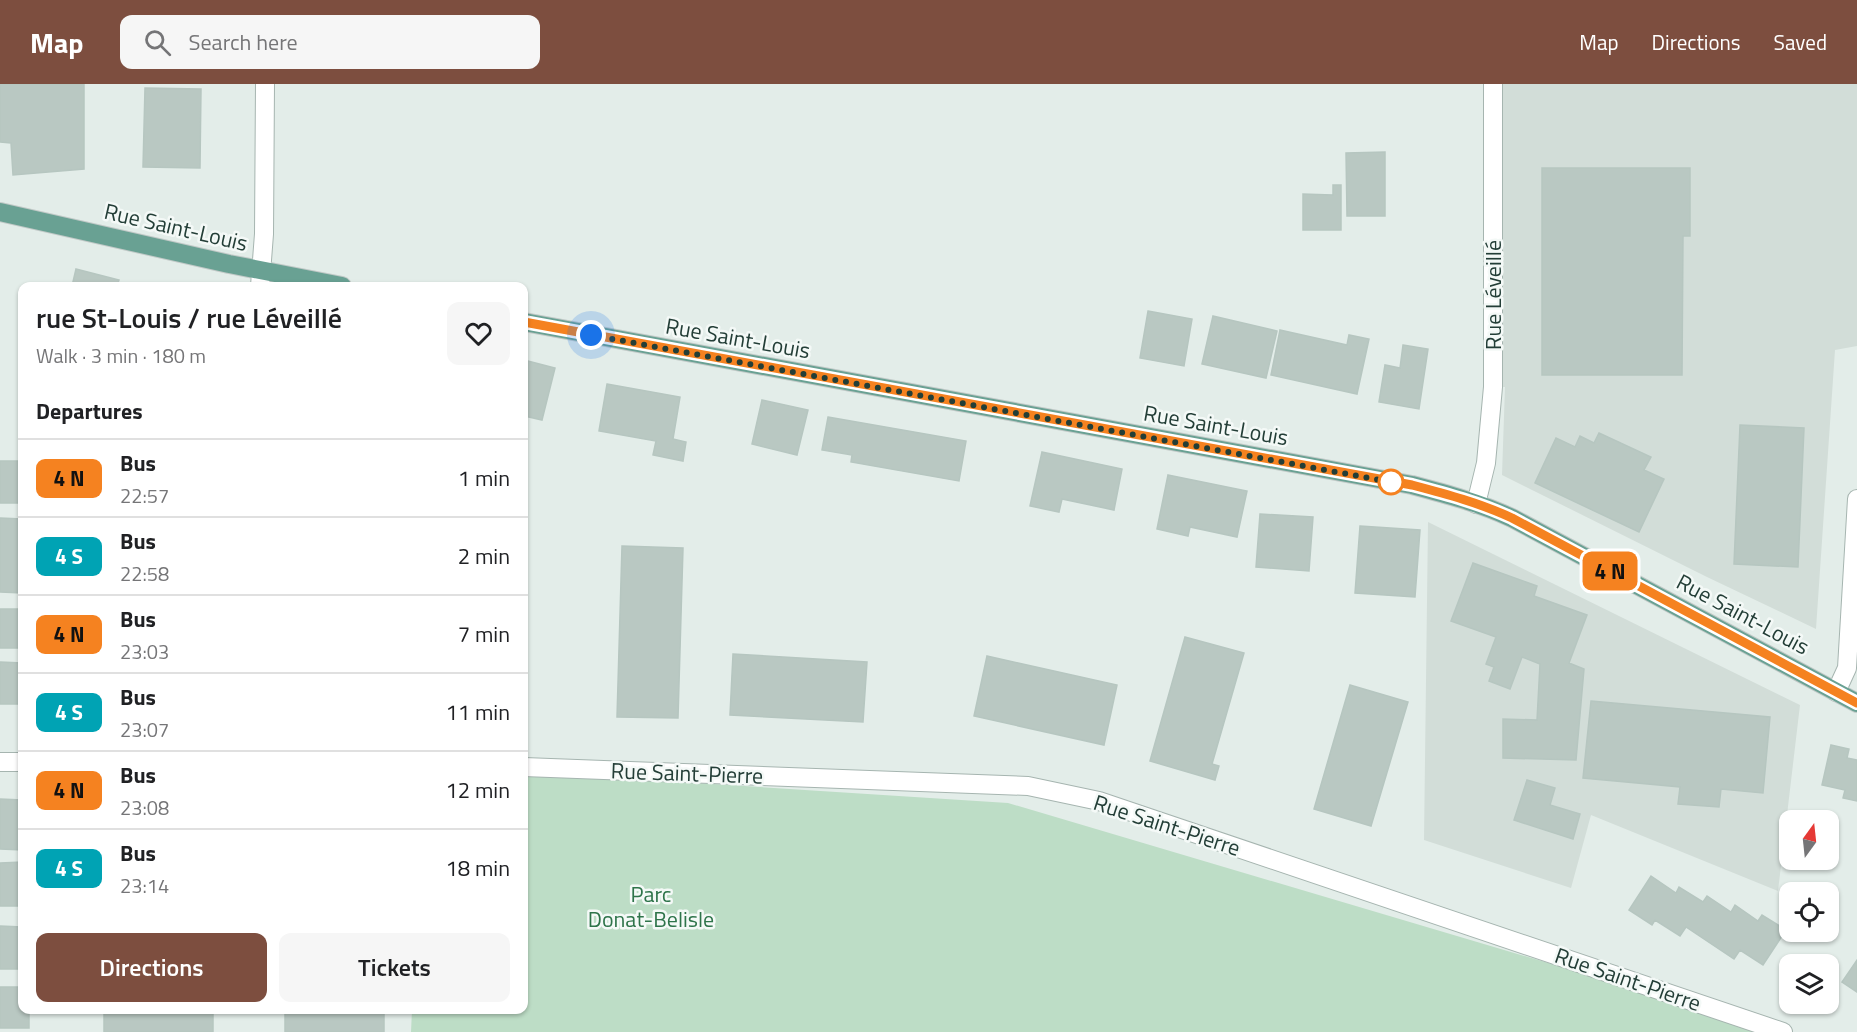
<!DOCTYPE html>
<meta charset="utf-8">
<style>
body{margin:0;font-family:"Titillium Web",sans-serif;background:#f6f6f6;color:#202124;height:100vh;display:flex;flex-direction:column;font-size:22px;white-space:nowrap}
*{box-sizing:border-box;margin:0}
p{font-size:20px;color:#757577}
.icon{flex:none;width:33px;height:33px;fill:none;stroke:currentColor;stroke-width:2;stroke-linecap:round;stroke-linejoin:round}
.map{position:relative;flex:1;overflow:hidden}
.side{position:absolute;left:18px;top:198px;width:510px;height:732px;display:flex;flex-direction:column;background:#fff;border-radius:12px;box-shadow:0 2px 4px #0004}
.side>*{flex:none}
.badge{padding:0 12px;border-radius:9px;font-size:21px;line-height:39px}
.needle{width:39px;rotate:15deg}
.tools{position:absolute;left:1779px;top:726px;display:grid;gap:12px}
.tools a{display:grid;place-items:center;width:60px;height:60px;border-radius:12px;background:#fff;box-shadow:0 2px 4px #0004;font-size:30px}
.you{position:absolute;width:30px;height:30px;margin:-15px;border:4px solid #fff;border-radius:50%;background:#1a73e8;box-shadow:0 0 0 9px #1a73e833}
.map>.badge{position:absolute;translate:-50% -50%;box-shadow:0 0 0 3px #fff}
h2{padding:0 18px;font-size:22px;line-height:54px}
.round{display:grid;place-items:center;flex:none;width:63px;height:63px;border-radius:12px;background:#f6f6f6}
.headline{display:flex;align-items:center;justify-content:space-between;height:102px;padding:0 18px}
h1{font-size:28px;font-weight:600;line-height:45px}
.button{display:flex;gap:12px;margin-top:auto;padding:12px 18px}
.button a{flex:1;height:69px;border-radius:12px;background:#7d4e3f;color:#fff;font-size:24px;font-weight:600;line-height:69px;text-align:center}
.button a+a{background:#f6f6f6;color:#202124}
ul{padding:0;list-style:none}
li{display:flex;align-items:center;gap:18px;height:78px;padding:0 18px;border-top:2px solid #e0e0e0}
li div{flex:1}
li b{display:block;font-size:22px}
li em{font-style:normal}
li .badge{min-width:66px;font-weight:700;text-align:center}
header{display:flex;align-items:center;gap:36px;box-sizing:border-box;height:84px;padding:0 30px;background:#7d4e3f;color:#fff}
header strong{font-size:28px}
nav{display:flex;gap:33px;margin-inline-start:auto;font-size:21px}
.search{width:420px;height:54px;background:#f6f6f6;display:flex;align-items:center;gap:15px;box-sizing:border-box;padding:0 21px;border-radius:12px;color:#757577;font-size:22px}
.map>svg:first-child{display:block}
</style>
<header>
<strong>Map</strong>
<div class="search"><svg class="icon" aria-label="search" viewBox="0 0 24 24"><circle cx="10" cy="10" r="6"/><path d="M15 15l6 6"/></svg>Search here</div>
<nav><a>Map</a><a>Directions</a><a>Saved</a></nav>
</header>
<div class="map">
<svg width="1857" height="948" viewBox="0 0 1857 948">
<rect width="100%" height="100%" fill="#e3ede9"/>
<path fill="#d2ddd8" d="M1493,0H1857V262L1835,266L1816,545L1707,493L1502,391L1505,303H1493Z
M1428,438L1800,621L1778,807L1591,731L1571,804L1424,756Z"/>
<path fill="#bdddc6" d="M524,688L1008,719L1781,948H411L412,926H524Z"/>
<path fill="#b9c8c2" stroke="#b6c6c0" stroke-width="1.5" d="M0,0H84V85L13,91L11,59L0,58Z
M145,4L201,5L200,84L143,83Z
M1385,68V132H1347L1346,69Z
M1542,84H1690V152H1683L1682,291H1542Z
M1333,101H1341V146H1303V110L1333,111Z
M76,185L119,196L117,202H72Z
M1148,227L1192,235L1184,282L1140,274Z
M1213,232L1277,247L1266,294L1202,280Z
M1280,246L1347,261L1349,251L1369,255L1357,310L1271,291Z
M1403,261L1428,265L1419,325L1379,318L1385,281L1400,284Z
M524,276L555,284L542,336L524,332Z
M607,300L680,313L673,355L686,358L683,377L653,371L656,357L599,347Z
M762,316L808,326L797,371L752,360Z
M828,333L966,357L959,397L851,378L852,371L822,366Z
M1740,341L1804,344L1798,483L1734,480Z
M1599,349L1651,373L1644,386L1664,395L1639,448L1535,399L1556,354L1575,363L1580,352L1594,359Z
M1042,368L1122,385L1114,426L1062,415L1059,428L1030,422Z
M0,377H22V419H0Z
M1168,391L1247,407L1237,453L1190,443L1188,452L1157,445Z
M1260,430L1313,433L1309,487L1256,483Z
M0,434L22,435V509L0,508Z
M1360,442L1420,446L1415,513L1355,509Z
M622,462L683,464L678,634L617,633Z
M1473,479L1537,502L1534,512L1587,531L1569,579L1584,585L1576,676L1503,674V635L1537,636L1540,580L1522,573L1510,605L1489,597L1494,583L1486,580L1496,553L1451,537Z
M0,525H22V564H0Z
M1185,553L1244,569L1212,680L1219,682L1215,696L1150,677Z
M733,570L867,578L863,638L730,631Z
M987,572L1117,601L1104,661L974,632Z
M0,578L22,579V620H0Z
M1350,601L1408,618L1371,742L1314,725Z
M1591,617L1770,633L1763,709L1721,705L1719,723L1678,720L1680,703L1583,694Z
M1831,661L1849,665L1847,674L1857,676V717L1843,714L1845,706L1822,701Z
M1527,696L1555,704L1550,721L1580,730L1573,755L1514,736Z
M0,715L22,716V766L0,765Z
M22,778V822H0V779Z
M1651,792L1676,809L1679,803L1703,818L1707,812L1731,828L1735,821L1758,837L1762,831L1786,846L1763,881L1740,866L1734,875L1686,843L1680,852L1655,836L1652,841L1629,826Z
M0,842L22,843V885H0Z
M1857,876V908L1842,898Z
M0,903H22V926H29V944H0Z
M104,926H213V948H104Z
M285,926H384V948H285Z"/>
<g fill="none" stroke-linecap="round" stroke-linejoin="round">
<g stroke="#a6b5b0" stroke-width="20">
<path id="minor" d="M260,202L264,150L265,0
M1476,420L1486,379L1493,303V0
M1836,608L1847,584L1857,415
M0,678H22
M524,683L1028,702L1099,717L1783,948"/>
</g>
<g stroke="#c1c9c7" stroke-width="20">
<path id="major" d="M0,128L229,180L342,202
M524,238L1412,401C1446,410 1480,419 1512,434L1857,619"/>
</g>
<use href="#minor" stroke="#fff" stroke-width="18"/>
<use href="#major" stroke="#69a193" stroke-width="18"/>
</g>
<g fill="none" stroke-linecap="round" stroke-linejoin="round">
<g stroke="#fff" stroke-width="14">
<path id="line" d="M524,238L1412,401C1446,410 1480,419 1512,434L1857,619"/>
</g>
<use href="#line" stroke="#f58220" stroke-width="9"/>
<path stroke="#233e37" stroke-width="6" stroke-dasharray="0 10.8" d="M591,251L1391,398"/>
</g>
<circle fill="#fff" stroke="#f58220" stroke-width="3" cx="1391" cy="398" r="12"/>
<g text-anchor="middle" stroke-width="5" stroke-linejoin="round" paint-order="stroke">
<g font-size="22" fill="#233e37" stroke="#f4f9f7">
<text transform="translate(176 143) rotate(13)" y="8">Rue Saint-Louis</text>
<text transform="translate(1493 211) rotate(-90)" y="8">Rue Léveillé</text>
<text transform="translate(738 254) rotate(10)" y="8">Rue Saint-Louis</text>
<text transform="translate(1216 341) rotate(10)" y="8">Rue Saint-Louis</text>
<text transform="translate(1743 530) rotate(28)" y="8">Rue Saint-Louis</text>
<text transform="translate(687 689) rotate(2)" y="8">Rue Saint-Pierre</text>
<text transform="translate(1167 741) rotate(18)" y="8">Rue Saint-Pierre</text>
<text transform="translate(1628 895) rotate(19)" y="8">Rue Saint-Pierre</text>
</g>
<g font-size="22" fill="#2e744a" stroke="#f4f9f7">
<text x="651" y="818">Parc<tspan x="651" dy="25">Donat-Belisle</tspan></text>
</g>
</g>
</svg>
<div class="tools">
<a><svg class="needle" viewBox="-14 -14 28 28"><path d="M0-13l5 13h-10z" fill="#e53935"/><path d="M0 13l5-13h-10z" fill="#757577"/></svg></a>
<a><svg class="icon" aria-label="locate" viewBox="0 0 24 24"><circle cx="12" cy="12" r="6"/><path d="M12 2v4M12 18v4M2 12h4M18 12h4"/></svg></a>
<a><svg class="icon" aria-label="layers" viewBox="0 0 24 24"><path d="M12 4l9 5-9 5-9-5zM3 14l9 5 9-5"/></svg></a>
</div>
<div class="you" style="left:591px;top:251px"></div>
<b class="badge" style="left:1610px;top:487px;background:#f58220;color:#111">4 N</b>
<section class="side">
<div class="headline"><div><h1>rue St-Louis / rue Léveillé</h1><p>Walk · 3 min · 180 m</p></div><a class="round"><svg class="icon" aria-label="heart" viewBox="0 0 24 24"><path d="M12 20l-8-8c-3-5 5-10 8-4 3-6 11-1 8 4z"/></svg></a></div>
<h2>Departures</h2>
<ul>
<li><span class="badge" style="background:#f58220;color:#111">4 N</span><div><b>Bus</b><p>22:57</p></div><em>1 min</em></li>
<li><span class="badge" style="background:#00a3b4;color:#fff">4 S</span><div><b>Bus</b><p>22:58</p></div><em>2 min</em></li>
<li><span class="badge" style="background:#f58220;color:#111">4 N</span><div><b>Bus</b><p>23:03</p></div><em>7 min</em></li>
<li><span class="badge" style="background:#00a3b4;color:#fff">4 S</span><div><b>Bus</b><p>23:07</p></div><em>11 min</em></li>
<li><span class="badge" style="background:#f58220;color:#111">4 N</span><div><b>Bus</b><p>23:08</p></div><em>12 min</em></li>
<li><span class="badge" style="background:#00a3b4;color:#fff">4 S</span><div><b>Bus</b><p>23:14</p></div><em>18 min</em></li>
</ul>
<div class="button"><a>Directions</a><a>Tickets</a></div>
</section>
</div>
